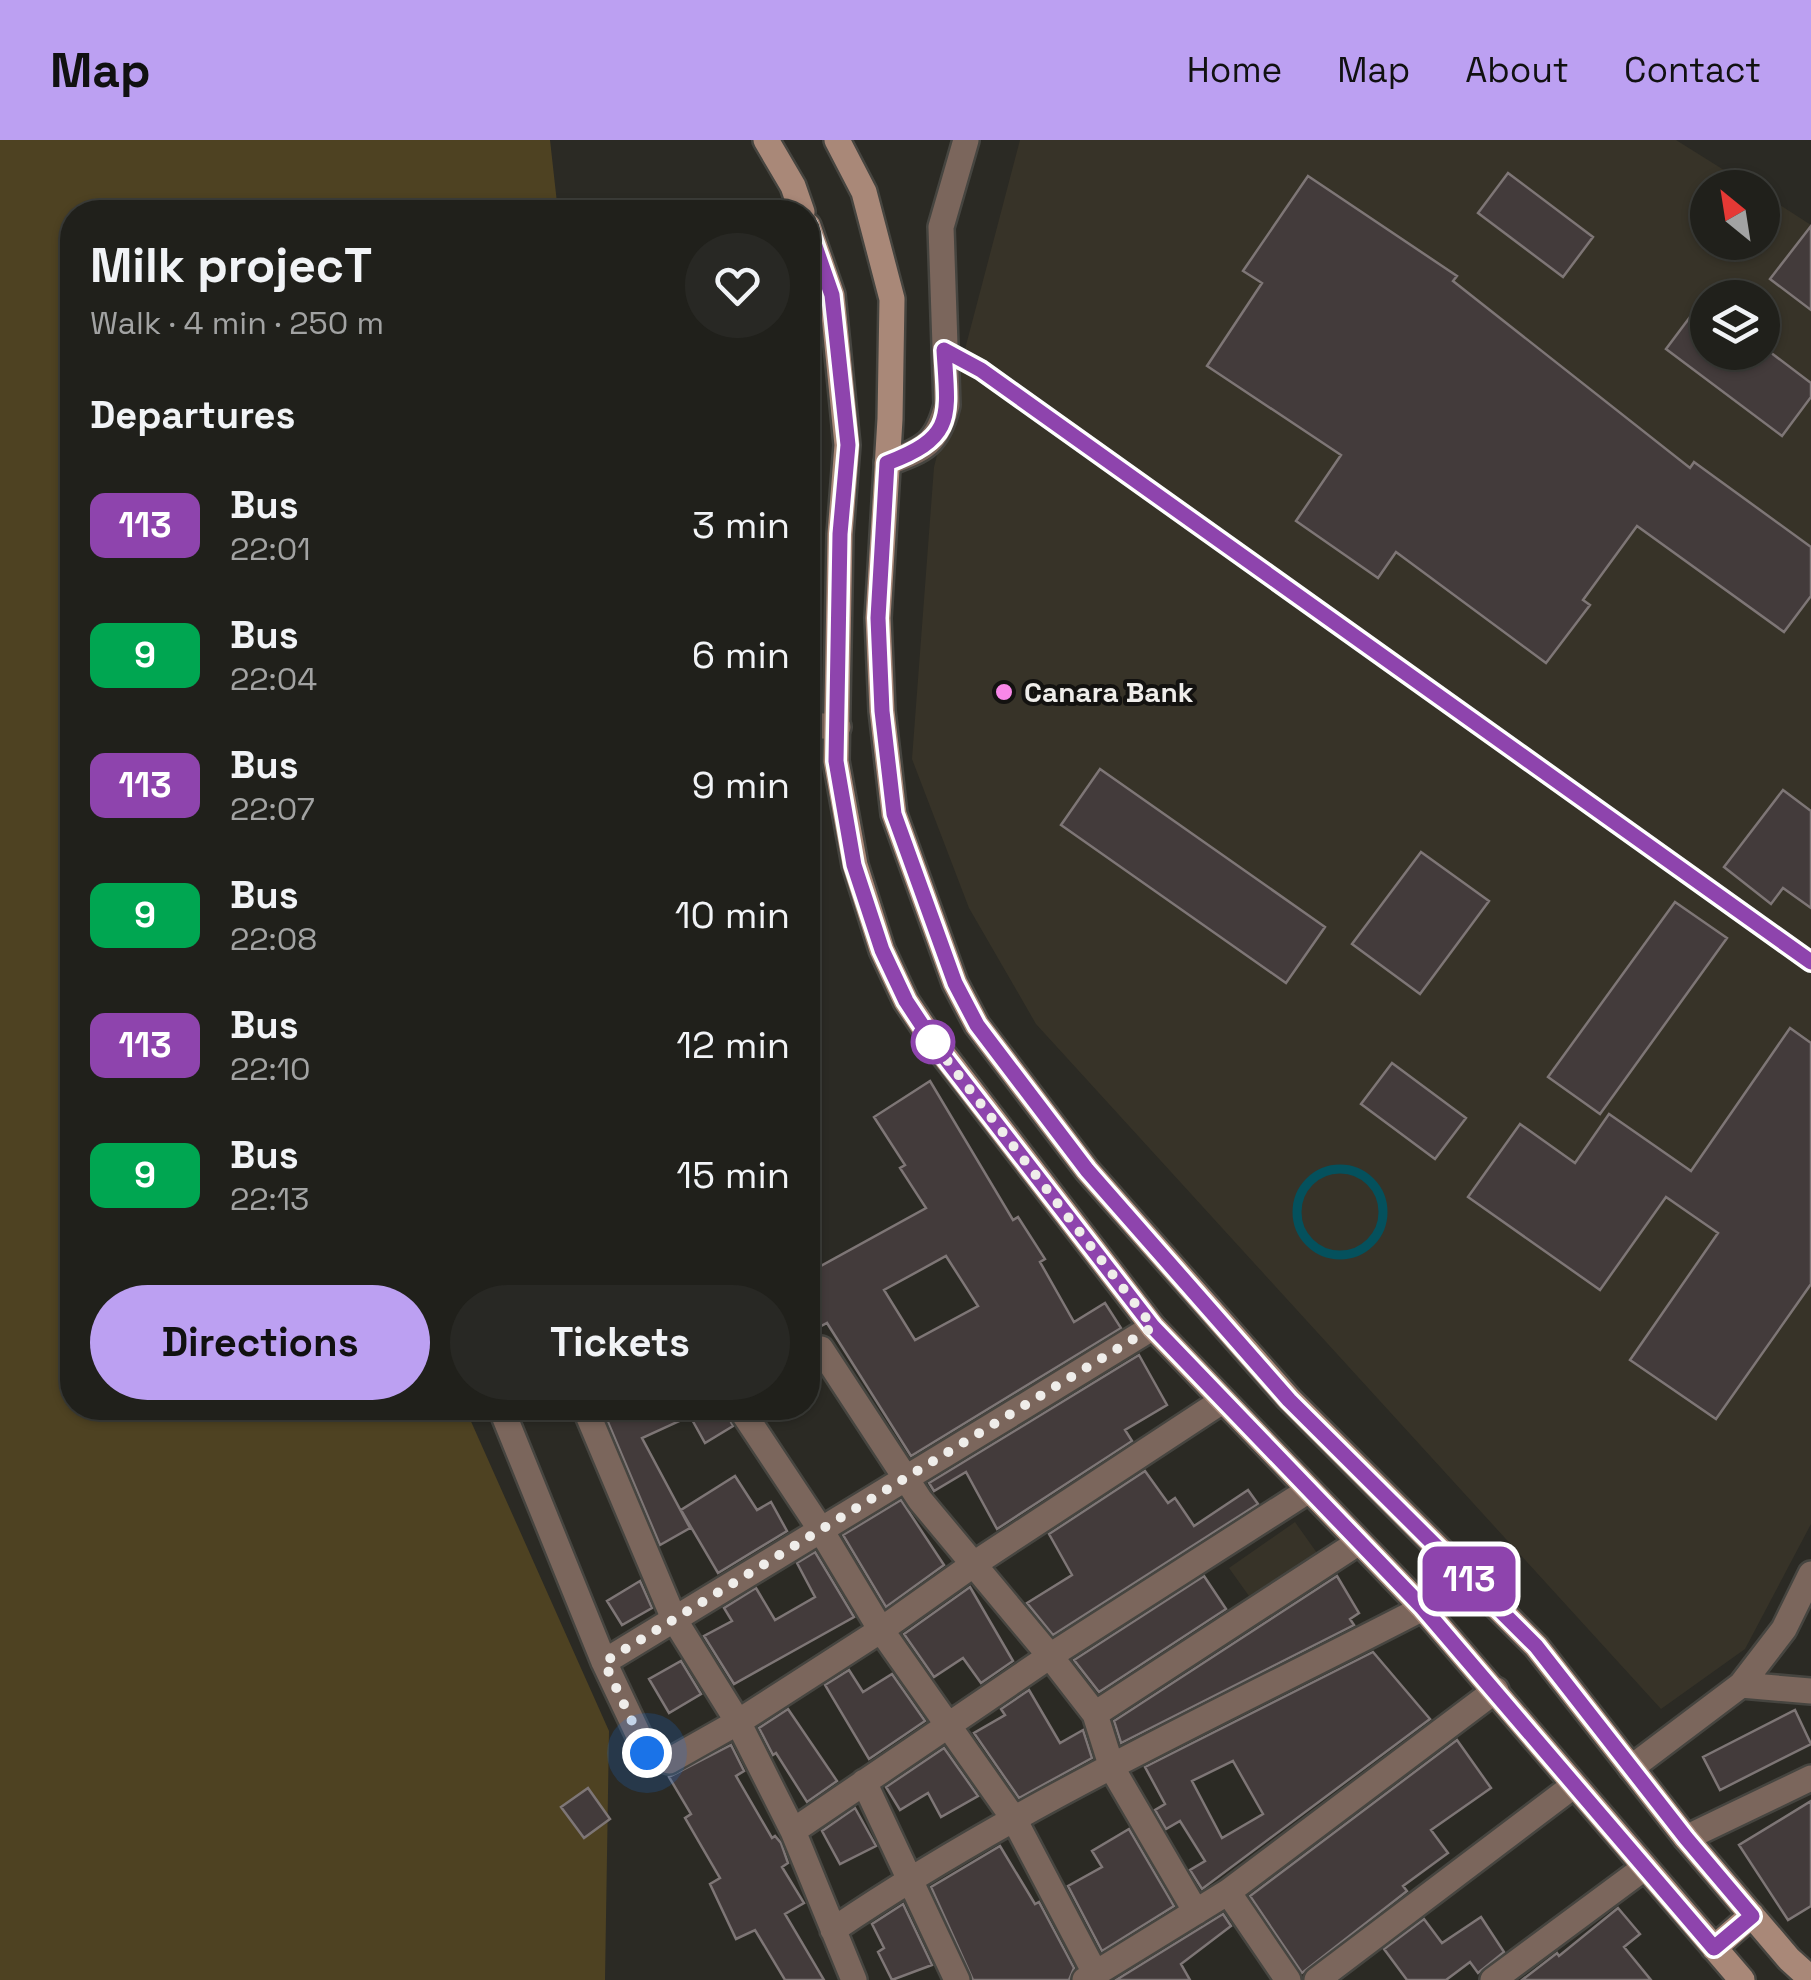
<!DOCTYPE html>
<meta charset="utf-8">
<style>
body{margin:0;font-family:"Space Grotesk",sans-serif;background:#282824;color:#f1f3f6;height:100vh;display:flex;flex-direction:column;font-size:38px;white-space:nowrap}
*{box-sizing:border-box;margin:0}
p{font-size:32px;color:#a2a3a3}
.icon{flex:none;width:55px;height:55px;fill:none;stroke:currentColor;stroke-width:2;stroke-linecap:round;stroke-linejoin:round}
.map{position:relative;flex:1;overflow:hidden}
.side{position:absolute;left:60px;top:60px;width:760px;height:1220px;display:flex;flex-direction:column;background:#20201b;border-radius:40px;box-shadow:0 2px 8px #0004,0 0 0 2px #3d3e3a}
.side>*{flex:none}
.badge{padding:0 20px;border-radius:15px;font-size:35px;line-height:65px}
.needle{width:65px;rotate:330deg}
.tools{position:absolute;left:1690px;top:30px;display:grid;gap:20px}
.tools a{display:grid;place-items:center;width:90px;height:90px;border-radius:50%;background:#20201b;box-shadow:0 2px 8px #0004,0 0 0 2px #3d3e3a;font-size:50px}
.you{position:absolute;width:50px;height:50px;margin:-25px;border:8px solid #fff;border-radius:50%;background:#1a73e8;box-shadow:0 0 0 15px #1a73e833}
.map>.badge{position:absolute;translate:-50% -50%;box-shadow:0 0 0 5px #fff}
h2{padding:0 30px;font-size:38px;line-height:90px}
.round{display:grid;place-items:center;flex:none;width:105px;height:105px;border-radius:52px;background:#282824}
.overview{display:flex;align-items:center;justify-content:space-between;height:170px;padding:0 30px}
h1{font-size:48px;font-weight:700;line-height:75px}
.action{display:flex;gap:20px;margin-top:auto;padding:20px 30px}
.action a{flex:1;height:115px;border-radius:60px;background:#bca0f2;color:#111;font-size:40px;font-weight:700;line-height:115px;text-align:center}
.action a+a{background:#282824;color:#f1f3f6}
ul{padding:0;list-style:none}
li{display:flex;align-items:center;gap:30px;height:130px;padding:0 30px}
li div{flex:1}
li b{display:block;font-size:38px}
li em{font-style:normal}
li .badge{min-width:110px;font-weight:700;text-align:center}
header{display:flex;align-items:center;gap:60px;box-sizing:border-box;height:140px;padding:0 50px;background:#bca0f2;color:#111}
header strong{font-size:48px}
nav{display:flex;gap:55px;margin-inline-start:auto;font-size:35px}
.map>svg:first-child{display:block}
</style>
<header>
<strong>Map</strong>
<nav><a>Home</a><a>Map</a><a>About</a><a>Contact</a></nav>
</header>
<div class="map">
<svg width="1811" height="1840" viewBox="0 0 1811 1840">
<rect width="100%" height="100%" fill="#2b2a24"/>
<path fill="#373328" fill-rule="evenodd" d="M1020,0H1676L1751,47L1708,48V102H1762L1763,54L1811,85V1384L1745,1509L1661,1569L1036,884L969,768L912,619L934,327ZM1708,158H1762V212H1708Z
M1295,1382L1317,1413L1249,1456L1229,1428Z"/>
<path fill="#4e4222" d="M0,0H550L558,72H72V1268H465L609,1591L605,1840H0Z"/>
<g fill="none" stroke-linecap="round" stroke-linejoin="round">
<path stroke="#04515d" stroke-width="9" d="M1297 1072a43 43 0 1 1 86 0a43 43 0 1 1-86 0Z"/>
</g>
<path fill="#433b3b" stroke="#7e7676" stroke-width="2.5" fill-rule="evenodd" d="M1508,33L1593,97L1563,137L1478,73Z
M1308,36L1457,136L1453,141L1690,328L1694,322L1811,407V456L1784,492L1637,386L1583,460L1590,465L1546,523L1396,412L1378,438L1296,381L1341,315L1207,226L1262,143L1243,131Z
M1811,86V170L1770,139Z
M1708,153V212H1770L1811,243V257L1782,296L1666,209Z
M1100,629L1325,787L1286,843L1061,685Z
M1783,650L1811,671V768L1783,748L1771,764L1724,727Z
M1421,712L1489,761L1420,854L1352,804Z
M1675,762L1727,798L1600,974L1548,937Z
M1790,888L1811,903V1144L1716,1279L1630,1220L1718,1093L1666,1057L1600,1150L1468,1057L1520,984L1575,1023L1609,974L1691,1031Z
M1392,923L1466,978L1435,1019L1361,964Z
M930,941L1013,1080L1018,1077L1045,1119L1040,1122L1074,1182L1105,1163L1121,1188L911,1316L827,1183L808,1193V1133L926,1068L900,1028L905,1025L874,977ZM946,1116L978,1166L915,1200L884,1150Z
M1139,1215L1167,1265L1125,1290L1132,1301L997,1389L966,1332L934,1351L929,1343Z
M602,1268H724L733,1286L705,1303L690,1276L642,1298L690,1388L660,1405Z
M1145,1331L1168,1363L1175,1358L1194,1386L1248,1350L1258,1364L1053,1495L1027,1463L1072,1435L1049,1394Z
M735,1336L757,1370L771,1362L787,1391L718,1433L681,1370Z
M901,1360L944,1425L886,1467L843,1395Z
M815,1412L854,1477L734,1544L704,1496L732,1481L724,1468L756,1448L775,1480L815,1457L797,1423Z
M1204,1436L1226,1469L1099,1552L1074,1520Z
M1337,1436L1359,1473L1350,1479L1354,1485L1121,1603L1114,1581Z
M640,1441L652,1468L622,1485L607,1461Z
M970,1447L1013,1521L981,1543L963,1518L934,1537L904,1494Z
M1373,1512L1430,1579L1202,1749L1190,1730L1205,1721L1180,1681L1166,1689L1155,1670L1165,1664L1145,1627ZM1233,1621L1263,1674L1222,1698L1192,1641Z
M681,1521L701,1554L669,1573L649,1539Z
M849,1530L863,1552L892,1534L925,1581L869,1619L825,1545Z
M1029,1550L1060,1603L1083,1590L1092,1618L1019,1658L974,1593L1005,1575L1001,1569Z
M788,1569L837,1641L807,1662L776,1613L773,1615L759,1588Z
M1795,1570L1811,1604L1720,1650L1703,1617Z
M1457,1600L1491,1648L1431,1690L1448,1713L1403,1746L1407,1751L1302,1833L1250,1756Z
M731,1605L744,1631L736,1636L772,1698L775,1696L781,1703L788,1723L782,1727L804,1763L785,1774L824,1840H785L755,1790L736,1799L710,1744L720,1738L685,1678L691,1674L669,1637Z
M944,1608L978,1656L941,1677L928,1653L900,1670L886,1647Z
M588,1648L610,1679L584,1698L561,1667Z
M1811,1661V1766L1788,1780L1739,1705Z
M855,1668L876,1706L840,1724L822,1691Z
M1129,1689L1174,1766L1102,1811L1068,1746L1102,1727L1092,1711Z
M1000,1706L1035,1764L1039,1762L1074,1828L1069,1840H973L931,1747Z
M903,1764L932,1825L892,1840L878,1812L884,1808L872,1784Z
M1618,1768L1640,1794L1624,1807L1651,1840H1522L1557,1813L1559,1816Z
M1223,1774L1231,1786L1181,1824L1190,1840H1116Z
M1481,1777L1504,1812L1478,1833L1470,1822L1446,1840H1407L1384,1809L1424,1779L1442,1803Z"/>
<g fill="none" stroke-linecap="round" stroke-linejoin="round">
<g stroke="#464540" stroke-width="22">
<path id="lane" d="M945,210L981,230L1811,822"/>
</g>
<g stroke="#464540" stroke-width="30">
<path id="street" d="M887,323C924,309 937,305 947,265L941,87L966,0
M808,585L838,587
M821,1209L920,1360L1050,1516L1095,1574L1112,1628L1196,1772
M501,1268L604,1522L647,1613L669,1621L738,1582L881,1490L974,1424L1222,1261
M585,1268L674,1479L738,1582L793,1691L854,1840
M740,1268L819,1387L881,1490L1014,1679L1095,1833
M604,1522C787,1409 971,1300 1153,1187
M1741,1545L1811,1551
M1095,1574L1359,1402
M1631,1628L1741,1545L1784,1489L1811,1434
M864,1642L957,1840
M793,1691L1050,1516L1309,1350
M1686,1698L1811,1638
M1228,1752L1288,1840
M833,1790C1018,1664 1224,1571 1423,1468
M1085,1840L1228,1752L1496,1550
M1317,1840L1573,1646
M1493,1840L1644,1728"/>
</g>
<g stroke="#464540" stroke-width="30">
<path id="secondary" d="M766,0L793,46L802,72
M837,0L864,52L892,159L890,279L878,478L882,571L894,674L955,843L977,885L1087,1030L1289,1259L1536,1506L1686,1698L1789,1819L1811,1839
M808,86L832,155L847,305L840,394L836,621L855,725L882,810L906,861L933,901L1153,1187L1423,1468L1742,1840
M1714,1808L1752,1775"/>
</g>
<use href="#lane" stroke="#7b665c" stroke-width="18"/>
<use href="#street" stroke="#7b665c" stroke-width="25"/>
<use href="#secondary" stroke="#a98878" stroke-width="25"/>
</g>
<g fill="none" stroke-linecap="round" stroke-linejoin="round">
<g stroke="#fff" stroke-width="22">
<path id="line" d="M808,86L832,155L848,305L840,394L836,621L854,725L882,810L906,861L933,902L1153,1187L1423,1468L1714,1808L1752,1776L1686,1698L1536,1506L1289,1260L1087,1030L977,885L955,843L894,674L882,571L878,478L887,323C956,297 948,277 944,210L981,230L1811,822"/>
</g>
<use href="#line" stroke="#8e44ad" stroke-width="15"/>
<path stroke="#efedea" stroke-width="10" stroke-dasharray="0 18" d="M647,1613L604,1522L1153,1187L933,902"/>
</g>
<circle fill="#f987e8" stroke="#131210" stroke-width="4" cx="1004" cy="552" r="10"/>
<circle fill="#fff" stroke="#8e44ad" stroke-width="5" cx="933" cy="902" r="20"/>
<g text-anchor="middle" stroke-width="8" stroke-linejoin="round" paint-order="stroke">
<g font-size="28" font-weight="bold" fill="#efedea" stroke="#131210" text-anchor="start">
<text x="1024" y="562">Canara Bank</text>
</g>
</g>
</svg>
<div class="tools">
<a><svg class="needle" viewBox="-14 -14 28 28"><path d="M0-13l5 13h-10z" fill="#e53935"/><path d="M0 13l5-13h-10z" fill="#a2a3a3"/></svg></a>
<a><svg class="icon" aria-label="layers" viewBox="0 0 24 24"><path d="M12 4l9 5-9 5-9-5zM3 14l9 5 9-5"/></svg></a>
</div>
<div class="you" style="left:647px;top:1613px"></div>
<b class="badge" style="left:1469px;top:1439px;background:#8e44ad;color:#fff">113</b>
<section class="side">
<div class="overview"><div><h1>Milk projecT</h1><p>Walk · 4 min · 250 m</p></div><a class="round"><svg class="icon" aria-label="heart" viewBox="0 0 24 24"><path d="M12 20l-8-8c-3-5 5-10 8-4 3-6 11-1 8 4z"/></svg></a></div>
<h2>Departures</h2>
<ul>
<li><span class="badge" style="background:#8e44ad;color:#fff">113</span><div><b>Bus</b><p>22:01</p></div><em>3 min</em></li>
<li><span class="badge" style="background:#00a651;color:#fff">9</span><div><b>Bus</b><p>22:04</p></div><em>6 min</em></li>
<li><span class="badge" style="background:#8e44ad;color:#fff">113</span><div><b>Bus</b><p>22:07</p></div><em>9 min</em></li>
<li><span class="badge" style="background:#00a651;color:#fff">9</span><div><b>Bus</b><p>22:08</p></div><em>10 min</em></li>
<li><span class="badge" style="background:#8e44ad;color:#fff">113</span><div><b>Bus</b><p>22:10</p></div><em>12 min</em></li>
<li><span class="badge" style="background:#00a651;color:#fff">9</span><div><b>Bus</b><p>22:13</p></div><em>15 min</em></li>
</ul>
<div class="action"><a>Directions</a><a>Tickets</a></div>
</section>
</div>
